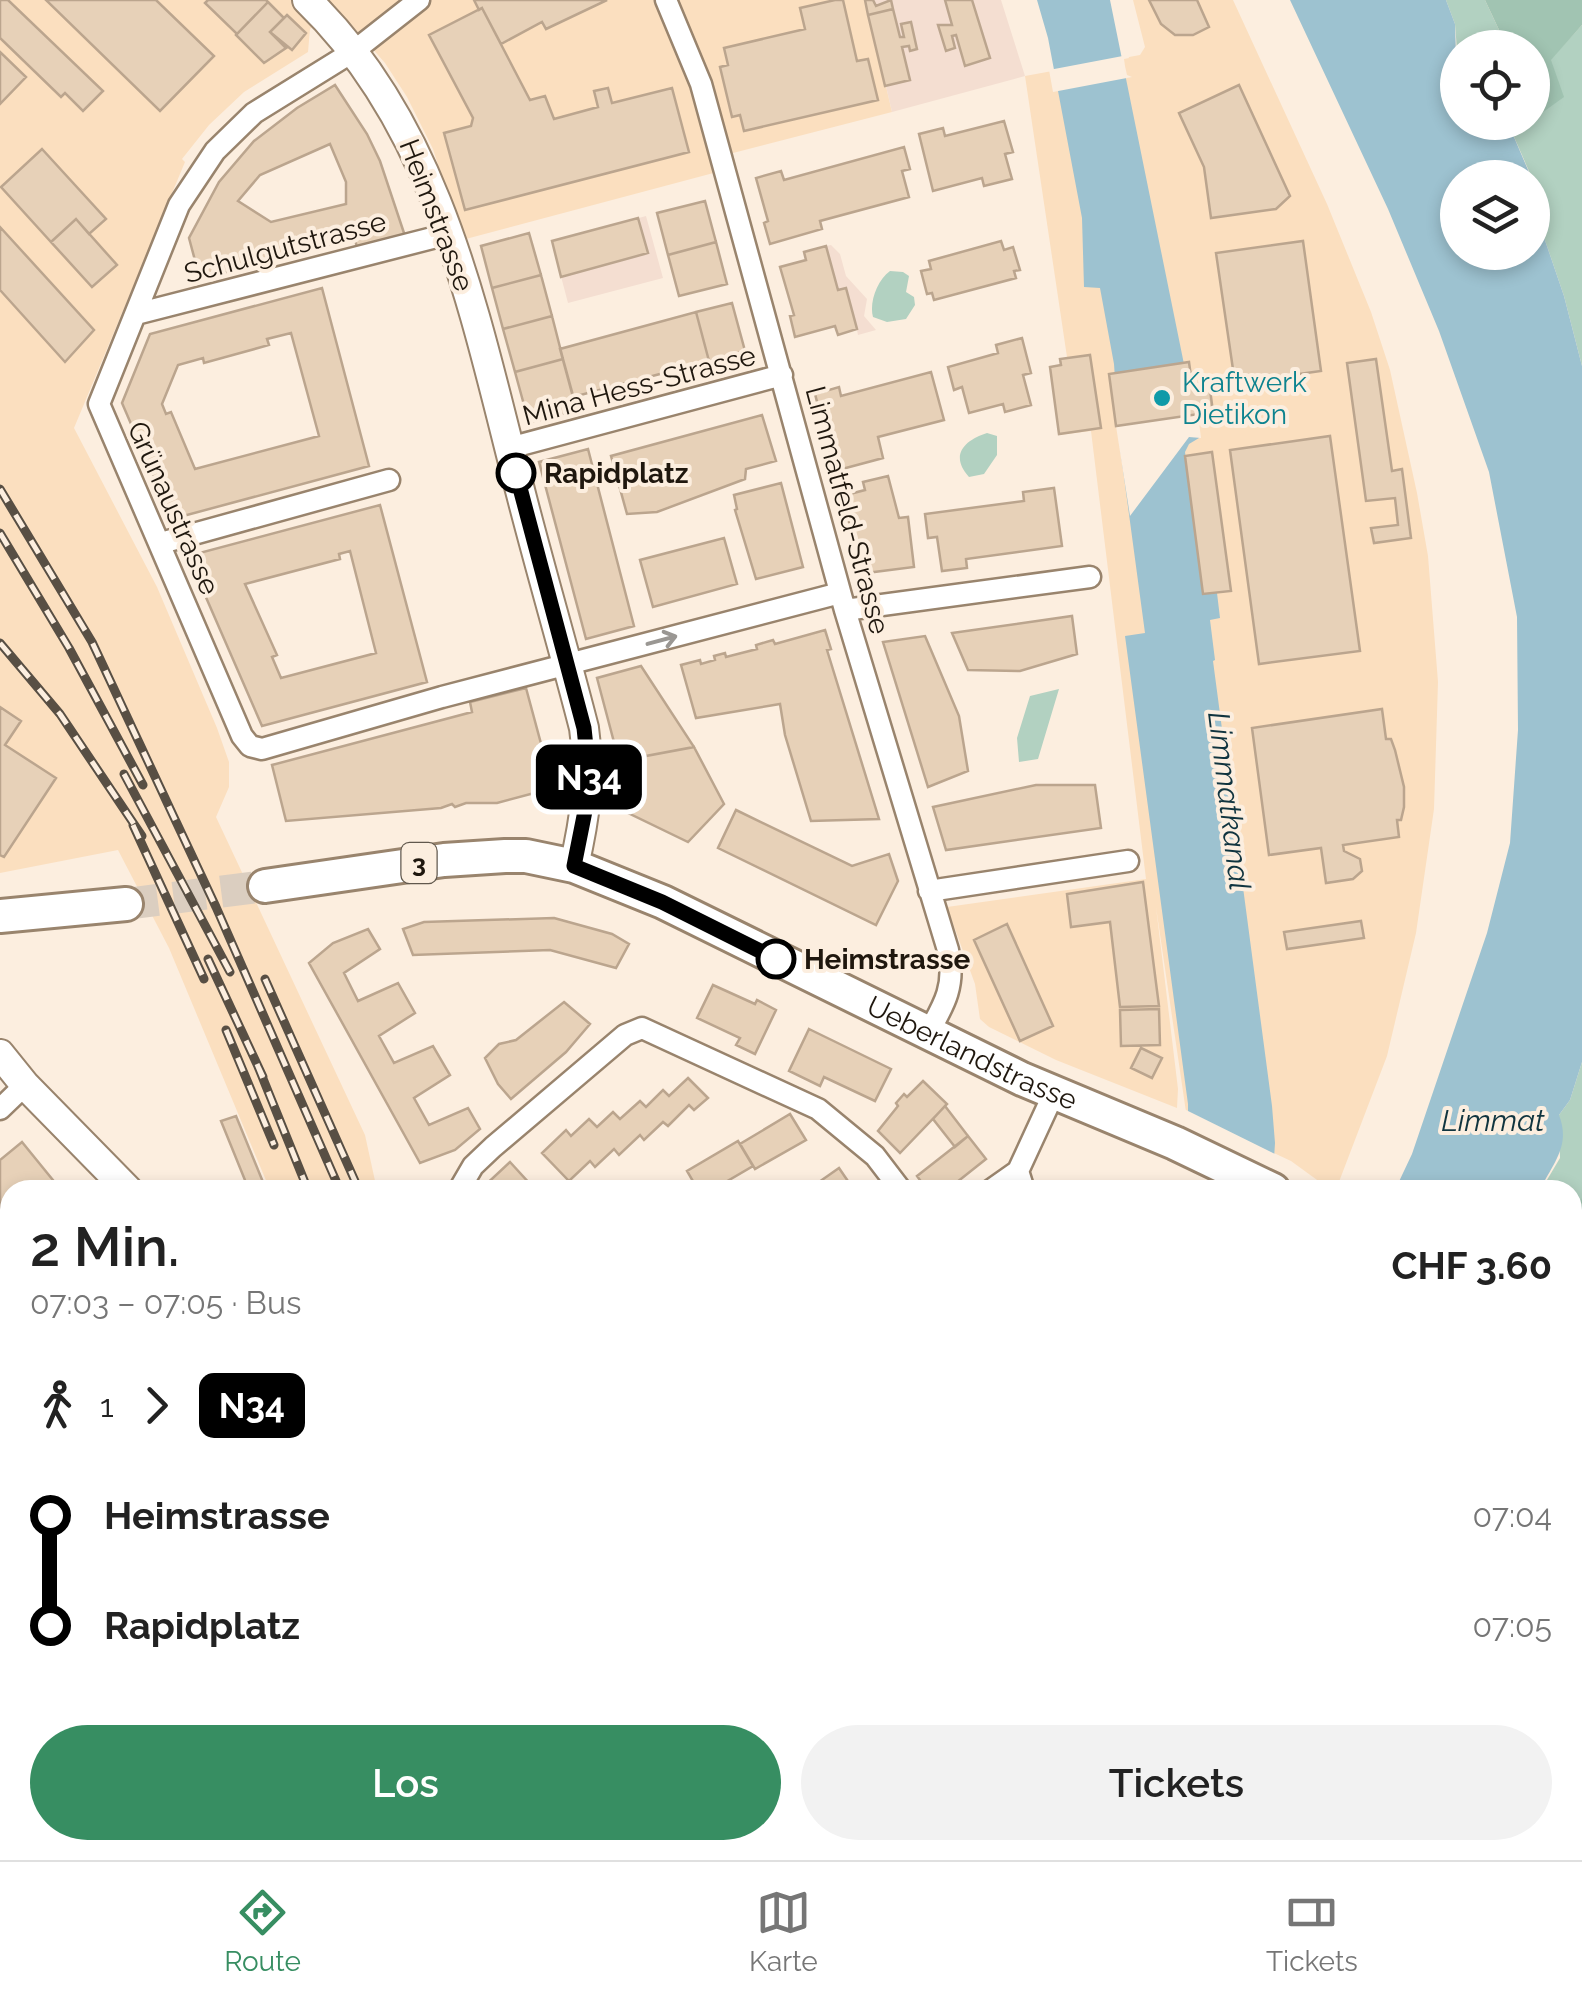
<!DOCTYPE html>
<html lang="de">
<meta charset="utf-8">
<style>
body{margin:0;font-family:Raleway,sans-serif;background:#f2f2f2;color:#222;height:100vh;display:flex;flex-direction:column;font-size:38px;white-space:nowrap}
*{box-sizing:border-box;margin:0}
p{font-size:32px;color:#767676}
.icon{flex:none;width:55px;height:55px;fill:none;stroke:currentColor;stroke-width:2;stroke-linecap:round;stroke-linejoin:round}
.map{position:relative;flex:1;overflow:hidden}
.sheet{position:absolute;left:0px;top:1180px;width:1582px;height:680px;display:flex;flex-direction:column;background:#fff;border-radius:30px 30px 0 0;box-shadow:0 5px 15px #0003}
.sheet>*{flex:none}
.badge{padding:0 20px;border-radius:15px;font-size:35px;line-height:65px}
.tools{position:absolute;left:1440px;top:30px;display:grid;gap:20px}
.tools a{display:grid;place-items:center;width:110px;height:110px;border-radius:50%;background:#fff;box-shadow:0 5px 15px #0003;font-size:50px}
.map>.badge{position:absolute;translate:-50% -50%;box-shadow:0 0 0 5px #fff}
.legs{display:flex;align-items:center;gap:15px;height:110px;padding:0 30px;font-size:32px}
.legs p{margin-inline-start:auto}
.overview{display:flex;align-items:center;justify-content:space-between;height:170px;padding:0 30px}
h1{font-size:55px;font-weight:600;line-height:75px}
.action{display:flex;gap:20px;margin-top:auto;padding:20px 30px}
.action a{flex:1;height:115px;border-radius:60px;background:#378e62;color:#fff;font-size:40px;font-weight:600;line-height:115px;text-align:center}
.action a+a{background:#f2f2f2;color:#222}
ul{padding:0 30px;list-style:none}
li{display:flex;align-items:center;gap:35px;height:110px;font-size:38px}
li i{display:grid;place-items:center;width:15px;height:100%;margin:0 12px;background:currentColor}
li i::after{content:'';width:25px;height:25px;margin:-12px;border:8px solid;border-radius:50%;background:#fff}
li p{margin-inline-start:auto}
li:first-child i{background:linear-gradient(#0000 50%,currentColor 0)}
li:last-child i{background:linear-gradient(currentColor 50%,#0000 0)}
.tabs{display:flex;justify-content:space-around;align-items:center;height:140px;border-top:2px solid #e0e0e0;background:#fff;font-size:28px;color:#767676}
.tabs a{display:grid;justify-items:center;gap:5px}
.tabs .selected{color:#378e62}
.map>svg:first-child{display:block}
</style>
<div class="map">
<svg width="1582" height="1860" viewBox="0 0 1582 1860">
<rect width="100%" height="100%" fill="#fceedf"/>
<path fill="#fbdfbf" d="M0,0H866L892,112L733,153L736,167L462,240L433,149L407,97L385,63L334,5L310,29L308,52L244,92L209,125L182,159L185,162L74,428L157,587L217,728L229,762V787L216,817L365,1135L377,1190H270L169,948L118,850L0,873Z
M1133,0H1233L1327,204L1371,312L1390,370L1417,493L1428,556L1438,682L1434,809L1416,933L1387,1056L1337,1187L1324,1185L1291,1161L1186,1112L1156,907L1178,1089L1177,1108L1056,1060L989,1027L980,1019L975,984L947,907L1146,879L1091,431L1059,435L1050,367L1060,365V359L1067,357L1025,76L1140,55L1145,47Z
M460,1850H650L654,1860H464Z"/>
<path fill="#f4ded1" d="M866,0H1001L1025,76L892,112Z
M646,216L663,278L568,303L558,265L623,246L617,224Z
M831,245L840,254L846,276L867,299L864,316L876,330L858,335L857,330L838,335L827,293L838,290L826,246Z"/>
<path fill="#b2d1c1" d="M1446,0H1485L1507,47L1458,48L1457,50L1455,24Z
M1582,25V366L1564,296L1533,205L1532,178L1508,123L1532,122L1533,102L1538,115L1550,60Z
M890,271L903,272L909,276L906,292L914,297L915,305L906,319L887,322L873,317C869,303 877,280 890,271Z
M987,433L997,436V455L984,474L969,477C949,455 965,440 987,433Z
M1059,689L1038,759L1019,762L1017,738L1030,696Z
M1582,1062V1339L1573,1336L1572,1190H1541L1560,1158L1559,1115L1570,1100Z
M1573,1401L1582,1406V1860H1404L1406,1850H1572Z
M1223,1850H1344L1339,1860H1217Z"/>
<path fill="#a1c4b2" d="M1485,0H1582V25L1551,60L1564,97L1539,115L1533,102L1532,48L1507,47Z
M1582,1198V1339L1573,1336V1224Z"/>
<path fill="#9dc2d0" d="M1037,0H1110L1199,438L1189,444L1185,452L1203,594L1217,593L1220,618L1210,620L1215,660L1213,661L1272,1106L1275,1143L1272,1190H1188V1104L1125,636L1145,633L1119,440L1114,364L1100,288L1084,287L1082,218L1048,38Z
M1290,0H1446L1455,24L1458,122L1508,123L1531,177L1458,178V252H1532L1533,205L1564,296L1582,366V1062L1570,1100L1559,1115C1571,1146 1553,1163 1540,1190H1395L1412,1154L1487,933L1510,843L1518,730L1517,617L1489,472L1439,331L1388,209Z
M915,1850H1187L1180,1860H914Z"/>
<path fill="#fceedf" d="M1128,55L1129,58L1124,59L1125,66L1127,75L1132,77L1053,92L1049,70Z
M1198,414L1201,438L1189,437L1130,516L1116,426Z
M1184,1109L1279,1156L1277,1190H1189L1183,1187Z"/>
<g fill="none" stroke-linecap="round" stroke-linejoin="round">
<path stroke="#9dc2d0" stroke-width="5" d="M1381,1860L1389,1850"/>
</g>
<path fill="#e7d1b8" stroke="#bba58e" stroke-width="2.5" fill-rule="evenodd" d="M0,0H8L103,91L83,111L65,93L61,97L0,38Z
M46,0H156L214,56L160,111Z
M208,0H266L268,2L237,34L205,3Z
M474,0H607L546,29L542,22L501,44L482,8L479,10Z
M835,0H843L857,61L868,59L878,100L744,131L740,115L732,117L720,67L728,65L724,48L805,29L800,8Z
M865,0H873L876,6L891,0L893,9L868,15Z
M945,0H972L990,58L965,66L956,35L952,36L955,48L946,51L938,25H952Z
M1149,0H1197L1209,27L1193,35H1175L1161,24Z
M268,2L284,18L270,32L286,48L264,63L236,35Z
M482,8L530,100L545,96L554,119L598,107L594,91L608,88L612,103L672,88L689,152L465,210L444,133L471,126L473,118L429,35Z
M893,9L900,37H904L901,24L911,22L917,49L910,51L909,46L902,47L910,80L885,86L868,15Z
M287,15L306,33L292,50L270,32Z
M0,52L26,77L0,104Z
M335,85L367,134L380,161L405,236L357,249L355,238L200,279L189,238L219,182L254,141L297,108ZM330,144L346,182V204L271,222L238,201L260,175Z
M1239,85L1290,196L1276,209L1211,218L1204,167L1179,113Z
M1004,121L1013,152L1005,154L1012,179L984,186L982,178L933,191L919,134L943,128L945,136Z
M904,147L910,169L902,171L909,197L820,221L822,229L770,244L764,223L768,221L756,178L781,171L784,180Z
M42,149L106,219L89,234L76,219L51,242L1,187Z
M705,201L716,242L668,255L657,213Z
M638,218L648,253L561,277L552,241Z
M76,219L117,265L92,287L51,242Z
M0,227L94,330L65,362L0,290Z
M529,233L541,275L492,288L481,246Z
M1001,241L1004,250L1013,247L1020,270L1014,271L1016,278L934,300L932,293L927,294L921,271L931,269L929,261Z
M1303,241L1321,371L1235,383L1216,253Z
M716,242L727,284L679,296L668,255Z
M826,246L838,290L846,288L857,329L838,335L835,326L795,337L790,316L794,315L780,267L806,260L804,252Z
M541,275L552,316L503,329L492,288Z
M322,288L369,466L172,519L122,403L150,334ZM291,333L319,436L195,469L171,412L166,414L162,404L178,365L203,358L204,363L269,345L267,339Z
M732,303L745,351L709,361L696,312Z
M696,312L709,361L573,397L560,349Z
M552,316L563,359L515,372L503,329Z
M1022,338L1031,373L1023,375L1031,405L1005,412L1003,404L969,413L962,387L954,390L948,367L998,353L996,345Z
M1090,355L1101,428L1059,434L1050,367L1061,365L1060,359Z
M563,359L577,410L529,423L515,372Z
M1376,359L1392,471L1402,469L1411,538L1374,543L1371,528L1398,525L1395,498L1366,501L1347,363Z
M1189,362L1192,384L1209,382L1213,412L1116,426L1109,374Z
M931,372L944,420L878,437L883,458L831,472L825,452L830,451L815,394L839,387L841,396Z
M762,415L776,461L746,469L745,479L657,512L627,514L611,456Z
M1330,436L1360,651L1259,664L1230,450Z
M588,449L634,626L586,639L539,462Z
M1212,452L1231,591L1203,594L1185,456Z
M888,476L899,518L908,517L914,567L858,574L853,553L857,552L842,496L865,490L863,482Z
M781,483L803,567L756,579L735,510L737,509L734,495Z
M1054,488L1062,546L966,559L967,568L942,571L937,537L928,538L925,514L1024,501L1023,492Z
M380,505L427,682L262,726L188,556ZM350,551L376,653L281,678L272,657L277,655L245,584L340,559L339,554Z
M724,538L737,584L653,607L640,560Z
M1072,616L1077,654L1020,671L968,670L952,633Z
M825,630L831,649L827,650L879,819L811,821L785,735L780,704L696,718L681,665L700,660L701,664L715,660L714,656L725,653L726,657L757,649L756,645L773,640L775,644Z
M925,636L959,716L968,771L928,787L883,642Z
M641,666L694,747L619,761L597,678Z
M526,688L553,788L497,803H466L455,807L452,804L441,808L286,821L272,765L472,712L470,702Z
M0,707L21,721L5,745L56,778L4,857L0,855Z
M1382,709L1386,739H1391L1395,750L1404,787V807L1401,820H1397L1399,837L1343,845L1344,851L1360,859L1362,871L1353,879L1326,883L1321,848L1269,855L1252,728Z
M694,747L724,804L688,842L622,810L626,787L619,761Z
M1036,785H1095L1101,828L946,850L933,807Z
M736,810L852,866L889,854L898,881L876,925L718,848Z
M1143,882L1159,1006L1120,1007L1110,922L1071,927L1067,894Z
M554,918L612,934L629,944L616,968L550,950L413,955L403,929L424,922Z
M1361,921L1364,938L1287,949L1284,932Z
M1007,924L1053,1026L1020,1041L974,940Z
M368,929L380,949L344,973L358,1001L398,983L415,1013L379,1036L394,1063L433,1046L450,1075L414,1098L429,1125L468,1108L480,1129L455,1150L420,1163L309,963L333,943Z
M713,985L755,1004L757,1000L776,1010L755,1054L736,1045L740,1038L697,1018Z
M564,1002L590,1024L566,1052L511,1099L498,1084L485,1058L499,1044L516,1040Z
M1159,1009L1160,1045L1121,1046L1120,1010Z
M809,1029L891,1069L875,1101L824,1077L820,1086L789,1071Z
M1141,1048L1162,1058L1152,1078L1131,1068Z
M688,1078L708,1098L694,1110L689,1105L668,1126L663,1122L644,1140L640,1135L619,1155L614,1149L595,1167L590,1161L569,1181L542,1153L566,1130L571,1136L589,1119L597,1127L613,1112L620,1119L640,1101L646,1107L663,1090L669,1096Z
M923,1081L947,1104L900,1153L878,1131L898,1106L896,1103L904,1094L907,1097Z
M945,1106L968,1136L955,1147L933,1119Z
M790,1114L806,1140L755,1169L740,1144Z
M236,1116L265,1187L257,1190H249L221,1121Z
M968,1136L986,1159L947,1190H927L917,1176Z
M738,1141L753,1166L712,1190H698L687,1171Z
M22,1142L61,1190H10V1220L0,1228V1160Z
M510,1162L530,1184L523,1190H480Z
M839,1168L854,1190H825L819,1182Z
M10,1377V1408L8,1406L0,1414L3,1402L0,1388Z
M0,1491L10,1500V1552L7,1556L0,1551L7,1542L0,1536Z
M10,1758V1850H61L50,1860H0V1768Z
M121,1850H146V1860H112Z
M472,1850H516L520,1860H476Z
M664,1850H709L710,1852L690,1860H668Z"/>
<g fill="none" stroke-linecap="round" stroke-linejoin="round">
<path stroke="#dbcec0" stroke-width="32" stroke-dasharray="32 16" stroke-linecap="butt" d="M126,904L265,886"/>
<g stroke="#99846d" stroke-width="25">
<path id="street" d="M419,0L354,51L254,113L215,151L179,205L99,404L242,736L250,746L262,749L442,697L840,593
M666,0L701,84L845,610L948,950C956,984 945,1004 928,1033
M136,314L448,234
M509,448L782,375
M161,543L389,480
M845,610L1090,577
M929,891L1128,861
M0,1109L25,1085
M1018,1171L1024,1190
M459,1190L473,1166L493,1147L625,1035L642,1028L818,1109L875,1156L901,1190
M991,1190L1018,1171L1054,1093
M0,1314L10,1322
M0,1683L10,1689
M427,1850L443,1860
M647,1850L651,1860
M773,1850L781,1860
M337,1860L356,1850"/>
</g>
<g stroke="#99846d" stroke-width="32">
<path id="secondary" d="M307,0C441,129 476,321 521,494C541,572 564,650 584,728C591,777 585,818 574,866
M0,1054L25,1085L128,1190
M0,1742L10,1732"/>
</g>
<g stroke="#99846d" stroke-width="38">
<g id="primary">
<path id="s1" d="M265,886L444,860L505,856H526L574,866L663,902L1022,1079L1175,1143L1273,1190"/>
<path d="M0,916L126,904"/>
<path d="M1572,1355L1582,1359"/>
</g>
</g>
<use href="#street" stroke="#fff" stroke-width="20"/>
<use href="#secondary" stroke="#fff" stroke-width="28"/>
<use href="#primary" stroke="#fff" stroke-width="32"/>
<g stroke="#584f44" stroke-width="9">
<path id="rail" d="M0,489L92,642L216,907L340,1190
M0,533L69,648L143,785
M0,643L60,714L142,836
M124,774L230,972
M133,825L204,979
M208,959L263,1077
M265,979L359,1190
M226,1030L274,1145
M257,1064L308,1190
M402,1850L432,1860
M443,1850L455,1860
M556,1850L559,1860
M599,1850L603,1860
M628,1850L632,1860
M325,1860L341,1850
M350,1860L378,1850"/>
</g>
<use href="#rail" stroke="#fceedf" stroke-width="5" stroke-dasharray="15" stroke-linecap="butt"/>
</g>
<defs><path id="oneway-shaft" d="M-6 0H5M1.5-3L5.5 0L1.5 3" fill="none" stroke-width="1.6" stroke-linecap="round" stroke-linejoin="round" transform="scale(2.5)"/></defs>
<use stroke="#9a9793" href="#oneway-shaft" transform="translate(662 640) rotate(-15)"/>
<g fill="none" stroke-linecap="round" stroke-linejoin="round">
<g stroke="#fff" stroke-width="22">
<path id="line-1" d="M516,473L584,728L589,775L587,801L574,866L662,902L776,959"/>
</g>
<use href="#line-1" stroke="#000" stroke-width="15"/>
</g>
<circle fill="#0f9aa8" stroke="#fceedf" stroke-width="4" cx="1162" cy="398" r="10"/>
<g fill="#fff" stroke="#000" stroke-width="5">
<circle cx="516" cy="473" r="18"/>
<circle cx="776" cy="959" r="18"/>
</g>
<g text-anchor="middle" stroke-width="8" stroke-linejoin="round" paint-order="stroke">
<rect fill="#fceedf" stroke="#61584d" stroke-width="2.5" x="401.5" y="843" width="35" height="40" rx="8"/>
<g font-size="25" font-weight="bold" fill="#1f170e">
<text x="419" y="872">3</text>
</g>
<g font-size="28" fill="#1f170e" stroke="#fceedf">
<text transform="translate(437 215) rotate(69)" y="10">Heimstrasse</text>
<text transform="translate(285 247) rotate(-15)" y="10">Schulgutstrasse</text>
<text transform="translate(639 385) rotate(-15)" y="10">Mina Hess-Strasse</text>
<text transform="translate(174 508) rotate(66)" y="10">Grünaustrasse</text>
<text transform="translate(848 510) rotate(75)" y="10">Limmatfeld-Strasse</text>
<text dy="10" stroke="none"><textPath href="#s1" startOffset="752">Ueberlandstrasse</textPath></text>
</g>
<g font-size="28" fill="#0d838f" stroke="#fceedf" text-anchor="start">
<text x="1182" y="392">Kraftwerk<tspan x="1182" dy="32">Dietikon</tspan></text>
</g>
<g font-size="28" font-weight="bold" fill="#1f170e" stroke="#fceedf" text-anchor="start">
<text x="544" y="483">Rapidplatz</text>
<text x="804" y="969">Heimstrasse</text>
</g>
<g font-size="30" font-style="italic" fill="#10343f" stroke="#fceedf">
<text transform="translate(1229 801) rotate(83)" y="10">Limmatkanal</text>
<text x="1493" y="1131">Limmat</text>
</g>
</g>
</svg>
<div class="tools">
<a><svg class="icon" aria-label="locate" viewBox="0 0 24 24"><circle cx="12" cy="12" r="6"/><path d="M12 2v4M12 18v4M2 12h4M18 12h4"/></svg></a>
<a><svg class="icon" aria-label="layers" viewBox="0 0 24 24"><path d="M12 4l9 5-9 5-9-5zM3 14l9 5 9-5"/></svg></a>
</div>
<b class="badge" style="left:589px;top:777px;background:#000;color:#fff">N34</b>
<section class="sheet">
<div class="overview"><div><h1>2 Min.</h1><p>07:03 – 07:05 · Bus</p></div><b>CHF 3.60</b></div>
<div class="legs"><svg class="icon" aria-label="walk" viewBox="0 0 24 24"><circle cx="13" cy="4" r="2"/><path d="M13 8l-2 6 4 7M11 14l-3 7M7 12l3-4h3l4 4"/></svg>1<svg class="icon" aria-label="forward" viewBox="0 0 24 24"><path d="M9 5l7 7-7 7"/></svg><b class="badge" style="background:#000;color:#fff">N34</b></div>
<ul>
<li><i style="color:#000"></i><b>Heimstrasse</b><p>07:04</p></li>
<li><i style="color:#000"></i><b>Rapidplatz</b><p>07:05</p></li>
</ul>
<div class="action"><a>Los</a><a>Tickets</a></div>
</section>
</div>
<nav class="tabs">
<a class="selected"><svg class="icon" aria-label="directions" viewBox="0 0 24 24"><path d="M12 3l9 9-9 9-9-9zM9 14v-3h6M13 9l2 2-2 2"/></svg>Route</a>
<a><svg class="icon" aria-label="map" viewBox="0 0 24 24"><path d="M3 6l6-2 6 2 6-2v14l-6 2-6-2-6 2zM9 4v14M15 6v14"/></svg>Karte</a>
<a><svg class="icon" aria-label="tickets" viewBox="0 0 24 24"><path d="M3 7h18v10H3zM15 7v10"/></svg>Tickets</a>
</nav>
